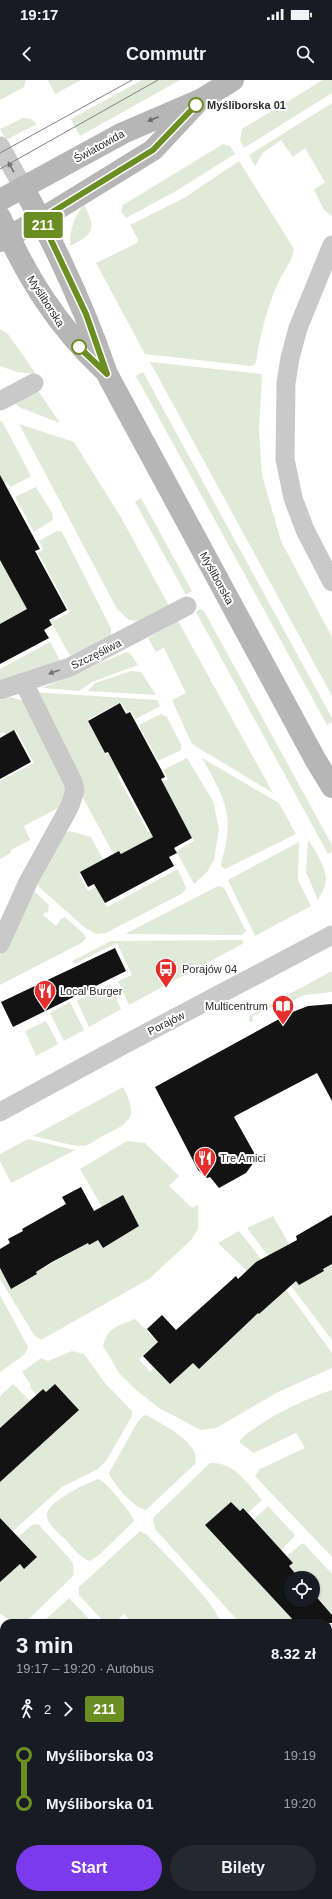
<!DOCTYPE html>
<html lang="pl">
<meta charset="utf-8">
<style>
body{margin:0;font-family:Helvetica,sans-serif;background:#242831;color:#f1f3f6;height:100vh;display:flex;flex-direction:column;font-size:15px;white-space:nowrap}
*{box-sizing:border-box;margin:0}
p{font-size:13px;color:#9ea1a6}
.icon{flex:none;width:22px;height:22px;fill:none;stroke:currentColor;stroke-width:2;stroke-linecap:round;stroke-linejoin:round}
.map{position:relative;flex:1;overflow:hidden}
.details{position:absolute;left:0px;top:1539px;width:332px;height:280px;display:flex;flex-direction:column;background:#171b24;border-radius:12px 12px 0 0;box-shadow:0 1px 3px #0004}
.details>*{flex:none}
.badge{padding:0 8px;border-radius:3px;font-size:14px;line-height:26px}
.fabs{position:absolute;left:284px;top:1491px;display:grid;gap:8px}
.fabs a{display:grid;place-items:center;width:36px;height:36px;border-radius:50%;background:#171b24;box-shadow:0 1px 3px #0004;font-size:20px}
.map>.badge{position:absolute;translate:-50% -50%;box-shadow:0 0 0 2px #fff}
.legs{display:flex;align-items:center;gap:6px;height:44px;padding:0 16px;font-size:13px}
.legs p{margin-inline-start:auto}
.head{display:flex;align-items:center;justify-content:space-between;height:68px;padding:0 16px}
h1{font-size:22px;font-weight:800;line-height:30px}
.cta{display:flex;gap:8px;margin-top:auto;padding:8px 16px}
.cta a{flex:1;height:46px;border-radius:24px;background:#7c3aed;color:#fff;font-size:16px;font-weight:800;line-height:46px;text-align:center}
.cta a+a{background:#242831;color:#f1f3f6}
ul{padding:0 16px;list-style:none}
li{display:flex;align-items:center;gap:14px;height:48px;font-size:15px}
li i{display:grid;place-items:center;width:6px;height:100%;margin:0 5px;background:currentColor}
li i::after{content:'';width:10px;height:10px;margin:-5px;border:3px solid;border-radius:50%;background:#171b24}
li p{margin-inline-start:auto}
li:first-child i{background:linear-gradient(#0000 50%,currentColor 0)}
li:last-child i{background:linear-gradient(currentColor 50%,#0000 0)}
.status{display:flex;justify-content:space-between;align-items:center;height:28px;padding:0 20px;background:#171b24;direction:ltr}
.status svg{height:11px;fill:currentColor}
header{display:flex;justify-content:space-between;align-items:center;height:52px;padding:0 16px;background:#171b24;font-size:18px;font-weight:800}
.map>svg:first-child{display:block}
</style>
<div class="status"><b>19:17</b><svg viewBox="0 0 49 12"><path d="M0 12V9h3v3zM5 12V6h3v6zM10 12V3h3v9zM15 12V0h3v12zM26 1h20v11H26zM47 4h2v5h-2z"/></svg></div>
<header><svg class="icon" aria-label="back" viewBox="0 0 24 24"><path d="M15 5l-7 7 7 7"/></svg>Commutr<svg class="icon" aria-label="search" viewBox="0 0 24 24"><circle cx="10" cy="10" r="6"/><path d="M15 15l6 6"/></svg></header>
<div class="map">
<svg width="332" height="1819" viewBox="0 0 332 1819">
<rect width="100%" height="100%" fill="#fff"/>
<path fill="#e0ead9" d="M0,0H26L24,7L2,19H0Z
M48,0H81L55,14Z
M142,0H180L80,56L71,39Z
M323,0H332V13L244,68L240,60L242,49Z
M332,23V136L324,130L314,110L325,102L305,68L293,77L281,60L263,73L255,86L249,75Z
M23,38L31,39L37,44L6,60L0,49Z
M223,64L230,66L235,74L176,111L126,138L121,131L123,125Z
M239,81L294,169C292,182 283,192 278,203C267,228 260,255 256,282L254,285L250,286L145,274L96,183L137,163L138,159L130,145L184,118Z
M84,125C97,149 94,154 70,166C70,150 73,138 84,125Z
M0,249L8,254L36,294L17,292L0,286Z
M150,282L262,294L259,350L262,395L281,461L332,557V616Z
M143,292L332,638V642L327,645L136,296Z
M33,308L39,312L60,343L21,328L11,321Z
M0,341H2L30,394V397L10,407L7,402L3,404L0,398Z
M19,344L74,362L122,439L169,526L140,541L129,540L117,529Z
M36,407L52,433L53,440L34,452L15,417Z
M141,418L192,511L186,515L135,422Z
M57,451L62,452L111,548V555L108,561L76,578L69,574L51,542L70,532L38,473L43,469L39,461Z
M0,477L33,528L0,546Z
M200,529L204,531L332,765V772L328,774L196,532Z
M178,541L273,713L192,664L172,620L186,613L164,568L156,572L148,558Z
M50,562L61,582L0,602V589Z
M126,572L130,573L138,585L92,602L79,611L42,608Z
M131,591L141,592L156,615L88,611L95,603Z
M33,612L157,620L160,626L136,639L131,631L127,632L121,622L87,640L106,675L112,672L123,691L117,695L148,752L152,750L156,757L123,775L120,771L114,775L82,716Z
M11,617L27,622L69,706L60,727L24,746L30,760L11,770V773L0,779V701L34,683L16,651L6,656L4,652L0,654V620Z
M161,634L167,637L181,664V670L158,681L139,645Z
M187,678L213,721L219,749L214,780L207,792L194,804L176,771L194,761L162,702L168,699L163,690Z
M202,678L279,723L296,754L225,789L221,786L222,780C235,734 224,717 202,678Z
M69,751L91,757L104,781L79,794L88,811L96,807L107,827L178,789L186,808L183,813L106,853L96,854L84,847L39,807L36,800L63,754Z
M308,760C315,769 325,787 326,798C326,806 322,813 318,820L306,792Z
M299,762L298,800L311,826L255,856L228,800Z
M218,806L224,808L246,851L242,855L125,854Z
M34,811L49,825L48,833L45,832L43,835L56,846L61,839L65,837L84,854L86,858L83,862L0,905V876L30,812Z
M242,860L244,863L129,925L118,901L132,895L117,863L74,884L72,881L111,861Z
M330,892H332V912L305,915L286,923L284,921L252,937L253,941L251,942L249,941V936Z
M110,904L121,929L89,947L77,921Z
M70,922L84,950L64,961L50,933Z
M46,941L58,964L36,976L25,951Z
M123,1007C140,1039 129,1043 101,1057C96,1060 87,1067 82,1066C66,1065 49,1059 33,1056Z
M28,1059L75,1070L11,1103L0,1081V1074Z
M127,1061L145,1063L179,1096L169,1106L192,1128L198,1125V1149L191,1160L149,1199L41,1260L34,1255L0,1199V1188L11,1208L37,1195L36,1192L88,1163L89,1165L98,1160L103,1168L139,1146L123,1116L102,1127L80,1089Z
M273,1136L289,1164L279,1170L299,1205L324,1191L323,1189L332,1184V1260L247,1148Z
M239,1151L293,1219L332,1273V1288L278,1312L216,1348L201,1350L159,1328L135,1309L119,1293L103,1266C108,1247 118,1246 135,1239L158,1262L139,1279L150,1292L154,1288L170,1304L193,1283L199,1288L258,1233L259,1234L280,1215L253,1185L247,1191L218,1163Z
M0,1215L28,1267L24,1275L0,1292Z
M72,1271L84,1274L105,1303L132,1331V1336L106,1381L98,1389L62,1407L13,1451L7,1446L0,1442V1402L79,1330L55,1304L46,1312L43,1309L36,1315L30,1307L31,1305L22,1292L41,1278L48,1281Z
M13,1304L30,1321L0,1348V1316Z
M332,1310V1477L255,1396L260,1389L305,1368L296,1353L254,1373L240,1363V1360C261,1340 304,1319 332,1310Z
M144,1335L148,1336C163,1345 202,1363 195,1384L146,1430C135,1429 112,1403 109,1393L138,1341Z
M210,1383C234,1381 248,1404 262,1420L248,1433L243,1428L239,1431L231,1422L205,1445L297,1543H240L155,1449L153,1438Z
M98,1399C107,1402 131,1432 134,1441L99,1475L90,1481C80,1478 72,1467 65,1459C58,1453 47,1444 47,1435C46,1422 87,1403 98,1399Z
M268,1426L294,1454V1457L281,1470L254,1439Z
M38,1444L70,1479L73,1484L74,1495L27,1541L16,1543L0,1534V1495L20,1484L24,1488L36,1477L18,1457L32,1445Z
M140,1451L146,1454C163,1472 215,1522 221,1543H132L124,1534L115,1542L112,1539L105,1543L79,1515V1507Z
M301,1464H304L332,1494V1535L313,1513V1498H299L289,1486L293,1483L287,1476Z
M69,1518L93,1543H44L45,1540Z
M328,1573L332,1577V1605L328,1607Z
M4,1580V1671L0,1674V1584Z
M332,1619V1673L328,1669V1621Z
M4,1812V1815H231L235,1819H0V1815Z"/>
<path fill="#131313" d="M0,395L40,469L35,471L67,530L49,540L52,545L44,550L49,558L0,584V544L27,529L0,480Z
M120,623L126,634L130,632L162,691L165,697L161,699L192,758L174,768L177,773L169,777L174,786L105,823L94,804L88,807L80,792L119,771L121,774L153,757L108,672L105,673L88,641Z
M14,650L31,682L0,699V658Z
M115,868L126,891L13,947L1,922Z
M332,924V1021L317,993L237,1035L234,1037L257,1078L246,1093L219,1108L210,1097L207,1098L198,1090L155,1007L290,933L308,926Z
M81,1107L94,1131L123,1115L139,1146L103,1168L98,1160L89,1165L88,1163L52,1182L36,1192L37,1194L11,1209L0,1188V1169L10,1163L8,1159L23,1151L22,1149L66,1124L62,1117Z
M332,1135V1184L323,1189L324,1191L299,1205L296,1201L259,1234L258,1233L199,1289L193,1283L170,1304L143,1276L158,1262L147,1249L162,1235L176,1250L236,1196L238,1199L256,1182L297,1160L296,1156Z
M55,1304L79,1330L0,1402V1348L43,1309L46,1312Z
M231,1422L240,1431L243,1428L293,1483L289,1486L299,1498H291V1520H313V1513L332,1535V1543H296L205,1445Z
M0,1438L37,1477L24,1489L20,1484L0,1502Z"/>
<g fill="none" stroke-linecap="round" stroke-linejoin="round">
<path stroke="#c9c9c9" stroke-width="19" d="M0,66L23,107
M332,165L298,248L290,278L286,303L285,379L293,418L305,450L332,502
M0,321L34,303
M0,610L70,587L187,526
M0,864L28,802L70,726L75,710L73,702L24,603
M0,1032L116,969L332,855"/>
<path stroke="#b6b6b6" stroke-width="22" d="M23,107C56,167 85,229 107,294L315,679L332,707
M0,120L123,53L202,19L233,0
M0,137C26,196 57,246 104,290
M0,161L41,139L153,70L196,24"/>
<path stroke="#818181" stroke-width="1" d="M0,73L132,0
M0,89L158,0"/>
</g>
<defs><path id="oneway-solid" d="M-6-.8H1V-3.2L6.5 0L1 3.2V.8H-6Z"/></defs>
<use fill="#6a6a6a" href="#oneway-solid" transform="translate(153 39) rotate(157)"/>
<g fill="#737373">
<use href="#oneway-solid" transform="translate(11 87) rotate(-119)"/>
<use href="#oneway-solid" transform="translate(54 592) rotate(160)"/>
</g>
<g fill="none" stroke-linecap="round" stroke-linejoin="round">
<g stroke="#fff" stroke-width="9">
<path id="line-1" d="M79,267L107,294L86,234L41,139L153,70L196,25"/>
</g>
<use href="#line-1" stroke="#6b8e23" stroke-width="6"/>
</g>
<defs>
<g id="bus-pin" transform="scale(1.15)"><path d="M0 17L-7.5 6A9.5 9.5 0 1 1 7.5 6Z" fill="#e52e2c" stroke="#fff"/><path d="M-5-6H5V4H4V6H2V4H-2V6H-4V4H-5ZM-3.5-4V0h7V-4ZM-3.5 1.2v1.5H-2V1.2ZM2 1.2v1.5H3.5V1.2Z" fill="#fff"/></g>
<g id="restaurant-pin" transform="scale(1.15)"><path d="M0 17L-7.5 6A9.5 9.5 0 1 1 7.5 6Z" fill="#e52e2c" stroke="#fff"/><path d="M-5-6h1v4h1v-4h1v4h1v-4h1v5L-1.5 .5V6h-2V.5L-5-1ZM5-6V6H3V1.5H1.5Q1.5-4 5-6Z" fill="#fff"/></g>
<g id="library-pin" transform="scale(1.15)"><path d="M0 17L-7.5 6A9.5 9.5 0 1 1 7.5 6Z" fill="#e52e2c" stroke="#fff"/><path d="M-6-4Q-3-5.5-.7-3.5V5Q-3 3-6 4ZM6-4Q3-5.5 .7-3.5V5Q3 3 6 4Z" fill="#fff"/></g>
</defs>
<g fill-rule="evenodd">
<use href="#bus-pin" x="166" y="889"/>
<use href="#restaurant-pin" x="45" y="911"/>
<use href="#library-pin" x="283" y="926"/>
<use href="#restaurant-pin" x="205" y="1078"/>
</g>
<g fill="#fff" stroke="#6b8e23" stroke-width="2">
<circle cx="196" cy="25" r="7"/>
<circle cx="79" cy="267" r="7"/>
</g>
<g text-anchor="middle" stroke-width="4" stroke-linejoin="round" paint-order="stroke">
<g font-size="11" font-weight="bold" fill="#2c2c2c" stroke="#fff" text-anchor="start">
<text x="207" y="29">Myśliborska 01</text>
</g>
<g font-size="11" fill="#2c2c2c" stroke="#fff">
<text transform="translate(99 66) rotate(-29)" y="4">Światowida</text>
<text transform="translate(46 221) rotate(57)" y="4">Myśliborska</text>
<text transform="translate(217 498) rotate(61)" y="4">Myśliborska</text>
<text transform="translate(96 574) rotate(-26)" y="4">Szczęśliwa</text>
<text transform="translate(166 943) rotate(-27)" y="4">Porajów</text>
</g>
<g font-size="11" fill="#2c2c2c" stroke="#fff" text-anchor="start">
<text x="182" y="893">Porajów 04</text>
<text x="60" y="915">Local Burger</text>
<text x="268" y="930" text-anchor="end">Multicentrum</text>
<text x="220" y="1082">Tre Amici</text>
</g>
</g>
</svg>
<div class="fabs">
<a><svg class="icon" aria-label="locate" viewBox="0 0 24 24"><circle cx="12" cy="12" r="6"/><path d="M12 2v4M12 18v4M2 12h4M18 12h4"/></svg></a>
</div>
<b class="badge" style="left:43px;top:145px;background:#6b8e23;color:#fff">211</b>
<section class="details">
<div class="head"><div><h1>3 min</h1><p>19:17 – 19:20 · Autobus</p></div><b>8.32 zł</b></div>
<div class="legs"><svg class="icon" aria-label="walk" viewBox="0 0 24 24"><circle cx="13" cy="4" r="2"/><path d="M13 8l-2 6 4 7M11 14l-3 7M7 12l3-4h3l4 4"/></svg>2<svg class="icon" aria-label="forward" viewBox="0 0 24 24"><path d="M9 5l7 7-7 7"/></svg><b class="badge" style="background:#6b8e23;color:#fff">211</b></div>
<ul>
<li><i style="color:#6b8e23"></i><b>Myśliborska 03</b><p>19:19</p></li>
<li><i style="color:#6b8e23"></i><b>Myśliborska 01</b><p>19:20</p></li>
</ul>
<div class="cta"><a>Start</a><a>Bilety</a></div>
</section>
</div>
